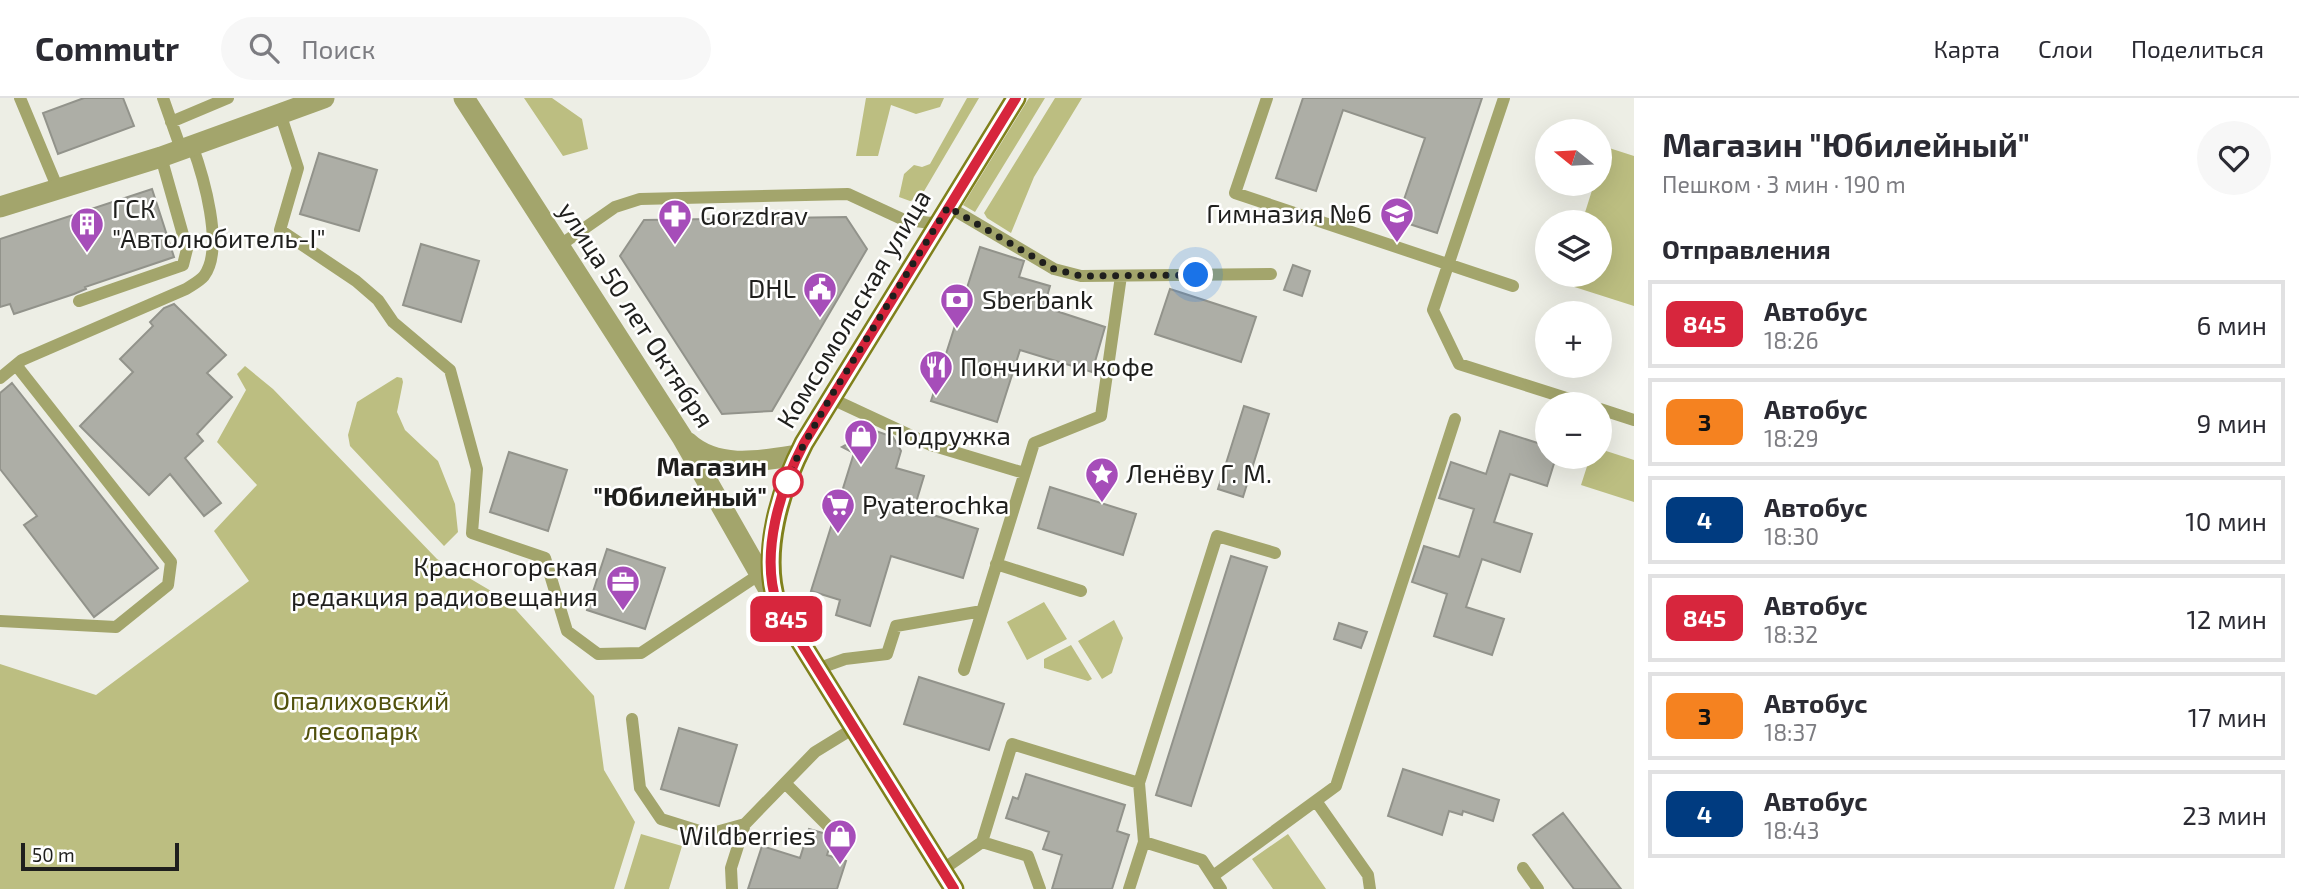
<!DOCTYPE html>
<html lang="ru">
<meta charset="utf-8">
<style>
body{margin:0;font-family:"Exo 2",sans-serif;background:#f7f7f7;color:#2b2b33;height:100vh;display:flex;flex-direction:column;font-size:26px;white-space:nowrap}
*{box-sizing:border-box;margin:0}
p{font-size:23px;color:#7c7c81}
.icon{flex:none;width:38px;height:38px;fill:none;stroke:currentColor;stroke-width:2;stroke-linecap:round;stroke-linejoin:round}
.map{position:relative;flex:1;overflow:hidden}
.drawer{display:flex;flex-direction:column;background:#fff;width:665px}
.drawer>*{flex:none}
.badge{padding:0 14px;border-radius:10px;font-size:24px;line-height:46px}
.needle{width:46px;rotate:288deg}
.tools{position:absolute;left:1535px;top:21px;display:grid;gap:14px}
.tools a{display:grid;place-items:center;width:77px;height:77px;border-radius:50%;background:#fff;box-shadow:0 7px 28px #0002;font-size:35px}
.scale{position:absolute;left:21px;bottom:18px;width:158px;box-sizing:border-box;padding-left:7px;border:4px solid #1f1f1d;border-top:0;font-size:19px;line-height:24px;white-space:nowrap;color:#1f1f1d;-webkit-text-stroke:5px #fffffe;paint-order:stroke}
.you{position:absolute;width:35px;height:35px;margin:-18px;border:5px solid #fff;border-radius:50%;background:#1a73e8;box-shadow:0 0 0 10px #1a73e833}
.map>.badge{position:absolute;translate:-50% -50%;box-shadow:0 0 0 4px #fff}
h2{padding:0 28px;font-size:26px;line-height:63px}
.round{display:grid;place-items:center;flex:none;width:74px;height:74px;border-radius:37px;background:#f7f7f7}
.overview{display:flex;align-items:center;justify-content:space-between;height:119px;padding:0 28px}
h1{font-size:33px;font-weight:700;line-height:52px}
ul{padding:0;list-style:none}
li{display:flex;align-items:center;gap:21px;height:88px;margin:0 14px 10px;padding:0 14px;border:4px solid #e1e1e2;border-radius:0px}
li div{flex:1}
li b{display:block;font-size:26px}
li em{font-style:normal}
li .badge{min-width:77px;font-weight:700;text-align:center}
header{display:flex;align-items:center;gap:42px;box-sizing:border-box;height:98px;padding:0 35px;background:#fff;border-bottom:2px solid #e1e1e2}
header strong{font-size:33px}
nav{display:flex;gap:38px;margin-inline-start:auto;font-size:24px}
.search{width:490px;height:63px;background:#f7f7f7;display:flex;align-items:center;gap:18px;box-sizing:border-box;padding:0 24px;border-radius:38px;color:#7c7c81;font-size:26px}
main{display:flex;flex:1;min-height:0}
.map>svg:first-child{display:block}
</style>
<header>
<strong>Commutr</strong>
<div class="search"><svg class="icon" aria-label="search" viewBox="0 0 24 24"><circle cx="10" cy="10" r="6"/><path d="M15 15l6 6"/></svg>Поиск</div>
<nav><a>Карта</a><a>Слои</a><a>Поделиться</a></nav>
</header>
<main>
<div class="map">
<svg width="1634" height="791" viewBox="0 0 1634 791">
<rect width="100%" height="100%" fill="#edeee5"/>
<path fill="#bcbe81" d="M524,0H552L582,21L588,51L563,58Z
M866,0H944L940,9L916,16L891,7L878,58H856Z
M967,0H979L920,100L910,103L899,99L904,76L914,67L922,69L930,66Z
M1029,0H1045L975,114L963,107Z
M1055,0H1082L1034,79L1011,135L987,120L984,115Z
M1606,49L1634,58V208L1562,185L1565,177H1600V124H1582L1594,86H1600V68Z
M245,268L273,291L437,461L508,503L594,598L604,672L635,724L614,791H0V566L96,597L249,483L214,433L257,387L217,344L246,292L237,276Z
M397,279L402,280L403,284L397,314L405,332L438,363L455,406L458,434L444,448L350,348L348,337L357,304Z
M1600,351L1634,362V404L1581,387L1590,359H1600Z
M1044,504L1067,541L1027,562L1007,524Z
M1114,522L1123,540L1112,575L1102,581L1078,543Z
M1071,547L1092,581L1088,583L1044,570V561Z
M641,736L682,748L669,791H624Z
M1288,736L1326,791H1273L1252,761Z"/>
<path fill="#adaea6" stroke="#92938b" stroke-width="2" d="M84,0H123L134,28L58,56L43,15Z
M1303,0H1482L1437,135L1397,122L1425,40L1343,12L1316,93L1276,80Z
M319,55L377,72L359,133L300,116Z
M152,91L174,159L85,189L86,191L74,196L14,216L10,206L0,209V141Z
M846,119L867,151L772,313L722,316L620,158L644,122Z
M421,146L479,163L461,224L403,207Z
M980,149L1024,163L1019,179L1050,188L1044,209L1105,229L1092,274L1020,252L997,324L931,303Z
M1293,167L1310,173L1302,198L1284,192Z
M1170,191L1256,219L1241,264L1155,236Z
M174,206L226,257L207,275L232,299L197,336L203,343L185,360L221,405L204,418L170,376L149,397L80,328L133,274L120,261L153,228L150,224L164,210Z
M12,285L158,470L94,519L24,427L37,418L0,371V295Z
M1244,308L1269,316L1243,399L1218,391Z
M873,332L893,339L901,353L896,370L924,378L914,411L978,431L963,480L891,458L870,528L836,517L840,502L811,493L854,355L842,349Z
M1500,333L1547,348V359H1556L1547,388L1510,376L1494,424L1532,436L1520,474L1482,461L1466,509L1504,521L1492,557L1434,538L1447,496L1412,484L1424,448L1459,459L1474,411L1439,400L1451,364L1486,376Z
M509,354L567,372L548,433L490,414Z
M1050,389L1136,416L1123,457L1038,430Z
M607,451L665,470L645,531L587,512Z
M1231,458L1267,469L1191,708L1156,697Z
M1339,525L1367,534L1361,550L1334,541Z
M919,579L1004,606L989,652L904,626Z
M679,630L737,647L719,708L661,691Z
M1403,671L1499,702L1493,723L1463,713L1462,717L1449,713L1442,737L1388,718Z
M1026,676L1125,707L1117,733L1129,737L1112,791H1052L1062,757L1043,751L1049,734L1006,720L1013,699L1018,701Z
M1563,715L1621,791H1574L1533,737Z
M809,731L833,738L827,757L846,763L837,791H748L762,748L800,760Z"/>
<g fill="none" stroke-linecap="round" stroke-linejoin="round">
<path stroke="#a3a56c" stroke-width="12" d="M20,0L58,91
M163,0L181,51
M1267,0L1235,95L1513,188
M1504,0L1433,212L1459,266L1585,306
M280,15L298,70L280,132L356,183L378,202L393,224L450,272L477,371L472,435L545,460L567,533L598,556L641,555L760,476
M171,24L228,0
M949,109L1054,171L1081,178L1271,176
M559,148L615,109L640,101L848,96L902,121L930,125L940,123
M79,203L183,167L187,151L161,59
M0,280L22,262L186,191C192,187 200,183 204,178C225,150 203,77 192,47
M830,300L931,347L1024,375
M1600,311L1634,322
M996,466L1081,493
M0,523L116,529L168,487L171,464L16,267
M817,571L845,561L887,556L896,528L982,513
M964,572L1034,345L1101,318L1121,178
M632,621L640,690L661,721L709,736L745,726
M1139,685L1144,744
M786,686L828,728
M1316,703L1368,777L1370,791
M982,744L1028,758L1040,791
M1523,770L1538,791
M942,772L982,744L1012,646L1139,685L1217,438L1275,455
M1213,778L1336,688L1455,321
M732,791L731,770L745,726L815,654L854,630
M1129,791L1144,744L1202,762L1221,791"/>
<path stroke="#a3a56c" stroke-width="21" d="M464,0L682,339L776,504
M0,109L161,59L324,0
M687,344C717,372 761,363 798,357"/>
<path stroke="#80811c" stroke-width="21" d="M954,791L777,506C761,454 780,392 804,345L1016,0"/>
</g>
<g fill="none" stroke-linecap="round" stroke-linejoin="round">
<g stroke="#fff" stroke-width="16">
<path id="line" d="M954,791L777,506C760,455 780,391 804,345L1016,0"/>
</g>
<use href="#line" stroke="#d7263d" stroke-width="10"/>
<path stroke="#1f1f1d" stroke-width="7" stroke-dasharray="0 12.6" d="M788,384L798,357L830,300L948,109L1054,171L1081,178L1196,177"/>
</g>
<defs>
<g id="school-pin" transform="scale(1.75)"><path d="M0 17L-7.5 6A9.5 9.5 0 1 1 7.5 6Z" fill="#a64db9" stroke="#fffffe"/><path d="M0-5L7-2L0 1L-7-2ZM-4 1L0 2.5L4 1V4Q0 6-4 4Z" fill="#fff"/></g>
<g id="pharmacy-pin" transform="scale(1.75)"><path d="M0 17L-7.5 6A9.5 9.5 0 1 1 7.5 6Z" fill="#a64db9" stroke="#fffffe"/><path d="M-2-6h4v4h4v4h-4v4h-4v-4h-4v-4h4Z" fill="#fff"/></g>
<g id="building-pin" transform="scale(1.75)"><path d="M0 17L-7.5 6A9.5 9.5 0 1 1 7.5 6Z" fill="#a64db9" stroke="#fffffe"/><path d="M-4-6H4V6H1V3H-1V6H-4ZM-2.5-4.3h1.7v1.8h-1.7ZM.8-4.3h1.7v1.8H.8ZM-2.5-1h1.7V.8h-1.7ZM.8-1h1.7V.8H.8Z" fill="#fff"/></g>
<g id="civic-pin" transform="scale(1.75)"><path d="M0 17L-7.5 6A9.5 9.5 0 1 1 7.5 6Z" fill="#a64db9" stroke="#fffffe"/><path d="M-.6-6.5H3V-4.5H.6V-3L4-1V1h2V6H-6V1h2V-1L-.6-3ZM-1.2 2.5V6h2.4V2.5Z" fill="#fff"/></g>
<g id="bank-pin" transform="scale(1.75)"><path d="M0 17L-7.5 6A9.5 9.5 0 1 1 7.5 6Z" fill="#a64db9" stroke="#fffffe"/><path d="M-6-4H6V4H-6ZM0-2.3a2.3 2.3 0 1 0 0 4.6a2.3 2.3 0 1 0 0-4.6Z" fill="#fff"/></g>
<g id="restaurant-pin" transform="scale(1.75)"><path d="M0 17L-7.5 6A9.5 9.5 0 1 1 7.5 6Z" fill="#a64db9" stroke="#fffffe"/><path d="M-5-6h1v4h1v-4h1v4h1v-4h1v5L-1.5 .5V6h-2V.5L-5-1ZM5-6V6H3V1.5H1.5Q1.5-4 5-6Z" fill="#fff"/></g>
<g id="shop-pin" transform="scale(1.75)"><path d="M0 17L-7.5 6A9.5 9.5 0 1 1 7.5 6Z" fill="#a64db9" stroke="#fffffe"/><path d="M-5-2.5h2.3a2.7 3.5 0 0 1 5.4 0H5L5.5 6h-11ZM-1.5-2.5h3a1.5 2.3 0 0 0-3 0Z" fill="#fff"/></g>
<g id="sight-pin" transform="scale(1.75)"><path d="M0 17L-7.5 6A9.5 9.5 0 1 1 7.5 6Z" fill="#a64db9" stroke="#fffffe"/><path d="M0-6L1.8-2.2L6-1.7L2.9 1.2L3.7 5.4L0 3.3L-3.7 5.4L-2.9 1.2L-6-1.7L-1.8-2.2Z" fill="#fff"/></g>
<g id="supermarket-pin" transform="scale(1.75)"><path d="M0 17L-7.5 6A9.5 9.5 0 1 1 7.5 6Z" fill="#a64db9" stroke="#fffffe"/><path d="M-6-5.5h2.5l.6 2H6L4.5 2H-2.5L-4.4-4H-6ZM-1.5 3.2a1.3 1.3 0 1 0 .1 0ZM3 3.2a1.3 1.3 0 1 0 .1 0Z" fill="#fff"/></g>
<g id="office-pin" transform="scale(1.75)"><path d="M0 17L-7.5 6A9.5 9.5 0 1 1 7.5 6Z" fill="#a64db9" stroke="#fffffe"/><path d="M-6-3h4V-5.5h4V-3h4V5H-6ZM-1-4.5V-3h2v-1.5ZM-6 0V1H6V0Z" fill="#fff"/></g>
</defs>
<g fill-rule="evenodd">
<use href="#school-pin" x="1397" y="116"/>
<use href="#pharmacy-pin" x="675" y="118"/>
<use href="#building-pin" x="87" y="126"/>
<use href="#civic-pin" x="820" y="191"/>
<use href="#bank-pin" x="957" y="202"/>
<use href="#restaurant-pin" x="936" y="269"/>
<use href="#shop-pin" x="861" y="338"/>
<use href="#sight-pin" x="1102" y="376"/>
<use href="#supermarket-pin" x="838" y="407"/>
<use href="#office-pin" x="623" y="484"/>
<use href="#shop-pin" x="840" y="738"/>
</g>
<circle fill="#fff" stroke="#d7263d" stroke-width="3.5" cx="788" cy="384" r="14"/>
<g text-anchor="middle" stroke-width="5" stroke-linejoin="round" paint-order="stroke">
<g font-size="26" fill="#1f1f1d" stroke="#fffffe" text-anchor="start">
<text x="112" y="120">ГСК<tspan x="112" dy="30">"Автолюбитель-I"</tspan></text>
<text x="1372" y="125" text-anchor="end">Гимназия №6</text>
<text x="700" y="127">Gorzdrav</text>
<text x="796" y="200" text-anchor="end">DHL</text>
<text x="982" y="211">Sberbank</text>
<text x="960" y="278">Пончики и кофе</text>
<text x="886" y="347">Подружка</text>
<text x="1126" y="385">Ленёву Г. М.</text>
<text x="862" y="416">Pyaterochka</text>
<text x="598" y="478" text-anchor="end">Красногорская<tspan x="598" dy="30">редакция радиовещания</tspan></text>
<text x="816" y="747" text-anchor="end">Wildberries</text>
</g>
<g font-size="26" fill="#1f1f1d" stroke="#fffffe">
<text transform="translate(854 211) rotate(-59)" y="9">Комсомольская улица</text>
<text transform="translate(636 217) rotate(57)" y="9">улица 50 лет Октября</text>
</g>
<g font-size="26" font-weight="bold" fill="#1f1f1d" stroke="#fffffe" text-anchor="end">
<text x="767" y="378">Магазин<tspan x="767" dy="30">"Юбилейный"</tspan></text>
</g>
<g font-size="26" fill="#51510d" stroke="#fffffe">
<text x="361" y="612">Опалиховский<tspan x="361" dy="30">лесопарк</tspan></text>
</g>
</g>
</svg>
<div class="tools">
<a><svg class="needle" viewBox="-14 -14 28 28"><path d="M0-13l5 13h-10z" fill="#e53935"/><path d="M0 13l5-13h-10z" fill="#7c7c81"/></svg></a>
<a><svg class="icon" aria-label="layers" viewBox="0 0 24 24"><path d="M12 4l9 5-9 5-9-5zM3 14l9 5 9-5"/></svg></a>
<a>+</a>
<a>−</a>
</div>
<div class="scale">50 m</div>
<div class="you" style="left:1196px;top:177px"></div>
<b class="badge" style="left:786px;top:521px;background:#d7263d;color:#fff">845</b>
</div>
<section class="drawer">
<div class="overview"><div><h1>Магазин &quot;Юбилейный&quot;</h1><p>Пешком · 3 мин · 190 m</p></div><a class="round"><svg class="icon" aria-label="heart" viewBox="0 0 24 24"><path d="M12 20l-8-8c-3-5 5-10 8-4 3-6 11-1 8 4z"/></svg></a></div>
<h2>Отправления</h2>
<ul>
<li><span class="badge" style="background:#d7263d;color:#fff">845</span><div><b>Автобус</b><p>18:26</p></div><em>6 мин</em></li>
<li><span class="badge" style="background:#f58220;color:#111">3</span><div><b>Автобус</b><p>18:29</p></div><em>9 мин</em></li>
<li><span class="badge" style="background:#003b80;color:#fff">4</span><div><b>Автобус</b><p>18:30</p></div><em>10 мин</em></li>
<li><span class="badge" style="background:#d7263d;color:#fff">845</span><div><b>Автобус</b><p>18:32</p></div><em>12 мин</em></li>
<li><span class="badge" style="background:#f58220;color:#111">3</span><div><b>Автобус</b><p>18:37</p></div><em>17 мин</em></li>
<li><span class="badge" style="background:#003b80;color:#fff">4</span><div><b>Автобус</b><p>18:43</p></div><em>23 мин</em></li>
</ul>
</section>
</main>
